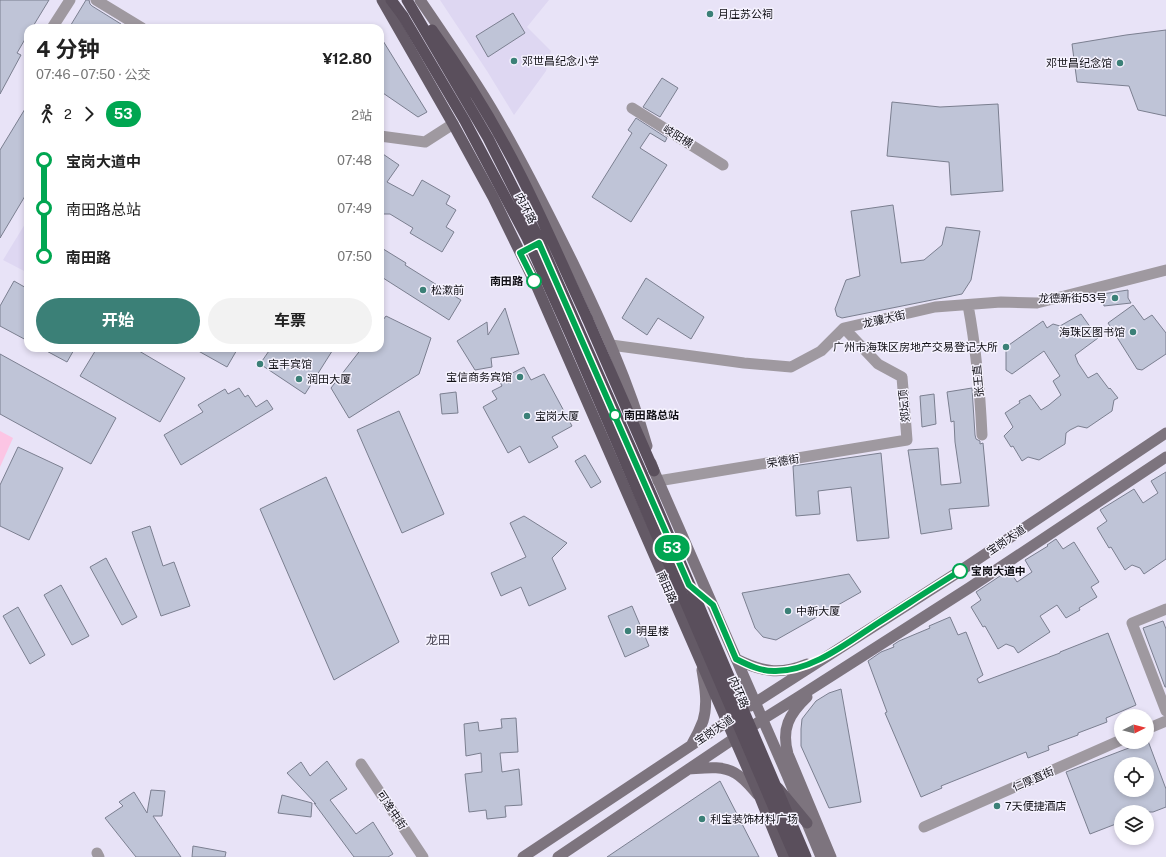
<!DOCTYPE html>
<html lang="zh">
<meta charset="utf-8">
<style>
body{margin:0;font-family:"Public Sans","Noto Sans SC",sans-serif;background:#f2f2f2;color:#222;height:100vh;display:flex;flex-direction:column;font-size:15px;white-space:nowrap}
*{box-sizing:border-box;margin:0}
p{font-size:13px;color:#767676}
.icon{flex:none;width:22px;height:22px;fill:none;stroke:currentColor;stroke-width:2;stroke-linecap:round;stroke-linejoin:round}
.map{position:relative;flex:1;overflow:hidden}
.sheet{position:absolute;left:24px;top:24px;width:360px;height:328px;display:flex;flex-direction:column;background:#fff;border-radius:12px;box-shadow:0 2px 6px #0003}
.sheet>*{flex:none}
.badge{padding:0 8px;border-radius:13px;font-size:14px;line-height:26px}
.needle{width:26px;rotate:84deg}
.controls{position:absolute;left:1114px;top:709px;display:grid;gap:8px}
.controls a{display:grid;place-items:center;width:40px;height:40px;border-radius:50%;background:#fff;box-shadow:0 2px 6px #0003;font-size:20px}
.map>.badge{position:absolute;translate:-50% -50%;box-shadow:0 0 0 2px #fff}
.legs{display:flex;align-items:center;gap:6px;height:44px;padding:0 12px;font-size:13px}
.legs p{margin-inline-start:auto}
.headline{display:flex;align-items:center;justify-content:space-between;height:68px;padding:0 12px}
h1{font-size:22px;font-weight:700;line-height:30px}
.primary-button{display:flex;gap:8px;margin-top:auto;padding:8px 12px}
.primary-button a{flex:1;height:46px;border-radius:24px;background:#3b8077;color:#fff;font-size:16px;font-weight:700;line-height:46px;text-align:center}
.primary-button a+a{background:#f2f2f2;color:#222}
ul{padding:0 12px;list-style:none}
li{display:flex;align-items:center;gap:14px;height:48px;font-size:15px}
li i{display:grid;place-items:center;width:6px;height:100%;margin:0 5px;background:currentColor}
li i::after{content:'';width:10px;height:10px;margin:-5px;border:3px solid;border-radius:50%;background:#fff}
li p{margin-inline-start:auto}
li:first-child i{background:linear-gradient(#0000 50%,currentColor 0)}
li:last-child i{background:linear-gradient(currentColor 50%,#0000 0)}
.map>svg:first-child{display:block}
</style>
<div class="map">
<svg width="1166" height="857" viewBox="0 0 1166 857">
<rect width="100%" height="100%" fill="#e8e3f7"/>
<path fill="#ded7f2" d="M440,0H549L527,27L551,51L546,71L514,115L487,71Z
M28,219V273L3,260Z"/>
<path fill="#fcc5e4" d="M0,431L13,438L0,467Z"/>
<path fill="#bfc4d7" stroke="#7b7f90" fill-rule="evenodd" d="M0,0H49L32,28H28V34L17,53L21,55L0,94Z
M86,0H89L90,4L92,6L121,24L118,28H69Z
M513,13L525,33L488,57L476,36Z
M1166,30V116L1138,110L1129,86L1077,82L1072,44L1126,35Z
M380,36L427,112L418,117L380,91Z
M662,78L678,88L660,117L643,107Z
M892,102L940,107L998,104L1003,191L951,195L949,162L887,156Z
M28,104V191L0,238V150Z
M636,118L667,138L665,142L650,133L640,148L667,165L631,222L592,197L632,133L628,130Z
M380,152L399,165L387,182L413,196L422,180L450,196L446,204L456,210L446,227L454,232L442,252L410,233L413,228L390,214H380Z
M893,205L901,263L924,260L942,245L946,227L980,231L971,280L962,294L842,318L837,316L835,309L846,280L860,276L851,211Z
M380,247L406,263L405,265L461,300L449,320L380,276Z
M646,278L704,317L691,339L658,318L647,335L622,318Z
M14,281L28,289V341L0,326V306Z
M1128,290V298L1131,303L1104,306L1102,294Z
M1133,305L1144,320L1152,315L1166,333V354L1142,370L1137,369L1108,323Z
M505,308L519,354L491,358L492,367L475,370L457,341L487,322L488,335Z
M1081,314L1098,338L1075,355L1078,363L1088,378L1097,373L1109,389L1110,388L1118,398L1114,400L1112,411L1087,428L1078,426L1070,430L1066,433L1065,444L1039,460L1028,457L1022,461L1013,446L1011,447L1004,436L1013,427L1005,413L1020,403L1019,401L1030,395L1041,410L1049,405L1061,395L1053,381L1060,376L1044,351L1012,374L1006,370V347L1043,321L1047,328L1053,324L1060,326Z
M386,316L431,338L419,374L349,418L331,388L362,348H380V324Z
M41,348H75L67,362Z
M97,348H134L185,378L160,422L80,376Z
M193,348H238L227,367Z
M271,348H334L305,394L260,364Z
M0,354L116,418L91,464L0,414Z
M524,367L531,380L544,374L572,426L552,437L558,447L529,463L520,446L508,453L483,407L497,399L492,391L502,386L499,380Z
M239,388L245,397L248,395L256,407L267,400L273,409L181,465L164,435L203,412L198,405L225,389L228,394Z
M972,388L975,435L976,439L980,441V444L983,443L989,506L949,509L952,529L921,534L908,450L938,448L941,485L961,483L955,442L954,421L951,422L947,392Z
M456,392L458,413L442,414L440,394Z
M934,394L936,424L922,427L920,396Z
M399,411L444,514L402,533L357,430Z
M18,447L63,468L29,540L0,526V485Z
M881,453L889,538L857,541L851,487L818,491L820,514L796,516L793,466Z
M585,455L601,482L591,488L575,461Z
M1166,472V559L1144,574L1140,568L1132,565L1125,570L1111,547L1109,548L1097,528L1107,521L1100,510L1134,489L1143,503L1158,493L1151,481Z
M326,477L399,642L334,680L260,509Z
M524,516L567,543L552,558L566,589L529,606L521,587L501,596L491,573L526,557L510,523Z
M150,526L163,566L174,562L190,606L161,616L132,532Z
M1056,539L1063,549L1074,542L1099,582L1091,587L1097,597L1079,608L1080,610L1066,618L1057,605L1040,616L1050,632L1018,653L1014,647L1006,644L998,649L985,626L983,627L971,607L981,600L976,592L1009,570L1017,582L1032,572L1025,560L1048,546L1047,545Z
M106,558L137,617L122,625L90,567Z
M849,574L861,592L776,640L763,637L755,628L742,593Z
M61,585L89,636L72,645L44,595Z
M632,606L649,646L625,657L608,616Z
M18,607L45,655L30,664L3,616Z
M950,617L958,635L966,632L983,675L977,679L979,683L1060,653V652L1108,633L1136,705L1106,718L1107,722L1078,733V735L1048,746L1049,750L1028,758L1026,752L941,786L942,788L921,797L885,713L887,712L868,661L881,652L894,647L893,645L899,641L930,628L929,626Z
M1163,621L1166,629V687H1165L1143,628Z
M841,689L861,802L829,808L801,746V729L802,719L805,715L816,701L829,693Z
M516,718L518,752L500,753L502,772L519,769L522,805L505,806L506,817L487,819L486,810L469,812L465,774L482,772L481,753L466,756L464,724L478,722L479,731L502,728L501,719Z
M1147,741H1148L1166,789V807L1153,812H1121V822L1090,834L1066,772ZM1121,764H1147V790H1121Z
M327,761L347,789L330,800L356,834L373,822L393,854L388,857H354L314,803L316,804L287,773L301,762L310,776Z
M720,781L759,857H607Z
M151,790L165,791L162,816H153L181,857H136L105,818L123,806L119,802L134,792L147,813Z
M282,795L312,803L311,817L278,813Z
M193,846L226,852L225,857H192Z"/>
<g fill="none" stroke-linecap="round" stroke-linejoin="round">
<path stroke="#9f99a0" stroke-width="11" d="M96,0L142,28
M52,28L70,0
M632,108L723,165
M380,136L425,142L453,124
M968,305C976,348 980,391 982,435
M611,345L744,363L791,367L821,351L844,328L935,307L1001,302L1037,303L1166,270
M658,481L907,440L902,377L878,364L844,328
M1166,609L1132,623L1166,711
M1147,729L1166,721
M361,764L423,857
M924,827L1121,740
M97,853L99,857"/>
<path stroke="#7d747e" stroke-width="11" d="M420,0C444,35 468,70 490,106C520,156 546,209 572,261C601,321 629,382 647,446
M651,463L654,471L787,775L821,857
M736,659C762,672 780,675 807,664
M807,697C789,714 781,729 788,754L831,857
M750,706L960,571L1166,433
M692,744C696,737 700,729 703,721C708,705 705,687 702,670
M689,769C704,768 722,765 735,773C744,778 751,787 758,795
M523,857L734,717
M558,857L763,719L800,696L969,588L1166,457"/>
<path stroke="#645a66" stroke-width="11" d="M382,0L453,124L493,197L537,287L759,795L784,857
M778,788L807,823"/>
<path stroke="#5a4f5c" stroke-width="11" d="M391,0L403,16
M587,318L654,471"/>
<path stroke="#5a4f5c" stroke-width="11" d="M407,0L488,138L538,237L653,498L806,857
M403,16L465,121L527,238L571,336L795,857
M432,30C466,77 496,126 522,178C545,224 565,271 587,318"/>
</g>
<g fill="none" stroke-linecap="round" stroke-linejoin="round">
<g stroke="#fff" stroke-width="9">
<path id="line-1" d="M534,281L520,253L539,243L689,585L713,605L736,659C748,665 760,671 774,671C811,672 847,643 878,623C905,606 932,588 960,571"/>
</g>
<use href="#line-1" stroke="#00a651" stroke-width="6"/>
</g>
<g fill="#3b8077" stroke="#f5f2fe" stroke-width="1.5">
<circle cx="710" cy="14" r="4"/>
<circle cx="514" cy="61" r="4"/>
<circle cx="1120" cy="63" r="4"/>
<circle cx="423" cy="290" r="4"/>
<circle cx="1115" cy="298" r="4"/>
<circle cx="1133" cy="332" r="4"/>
<circle cx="1006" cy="347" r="4"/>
<circle cx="260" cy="364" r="4"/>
<circle cx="520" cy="377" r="4"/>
<circle cx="299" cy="379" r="4"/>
<circle cx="527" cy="416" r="4"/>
<circle cx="788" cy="611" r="4"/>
<circle cx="628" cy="631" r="4"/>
<circle cx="997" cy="806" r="4"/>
<circle cx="702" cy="819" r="4"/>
</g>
<g fill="#fff" stroke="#00a651" stroke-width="2">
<circle cx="534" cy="281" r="7"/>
<circle cx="615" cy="415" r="5"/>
<circle cx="960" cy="571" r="7"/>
</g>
<g text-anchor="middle" stroke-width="3" stroke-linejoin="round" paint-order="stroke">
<g font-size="11" fill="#100f15" stroke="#f5f2fe" text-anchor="start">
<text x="718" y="18">月庄苏公祠</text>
<text x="522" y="65">邓世昌纪念小学</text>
<text x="1112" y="67" text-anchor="end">邓世昌纪念馆</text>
<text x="431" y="294">松漱前</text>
<text x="1107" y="302" text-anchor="end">龙德新街53号</text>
<text x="1125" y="336" text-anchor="end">海珠区图书馆</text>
<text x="998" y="351" text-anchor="end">广州市海珠区房地产交易登记大所</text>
<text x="268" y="368">宝丰宾馆</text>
<text x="512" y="381" text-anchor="end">宝信商务宾馆</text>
<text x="307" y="383">润田大厦</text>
<text x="535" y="420">宝岗大厦</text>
<text x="796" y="615">中新大厦</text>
<text x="636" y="635">明星楼</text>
<text x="1005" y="810">7天便捷酒店</text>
<text x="710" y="823">利宝装饰材料广场</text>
</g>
<g font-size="11" fill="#100f15" stroke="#f5f2fe">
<text transform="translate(678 136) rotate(32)" y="4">岐阳横</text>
<text transform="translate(526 208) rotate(63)" y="4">内环路</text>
<text transform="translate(884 319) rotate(-13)" y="4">龙骧大街</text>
<text transform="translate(978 381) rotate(-95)" y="4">张王直</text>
<text transform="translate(904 406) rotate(-95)" y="4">郊坛顶</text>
<text transform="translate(783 461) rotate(-9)" y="4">荣德街</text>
<text transform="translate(1006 540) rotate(-34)" y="4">宝岗大道</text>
<text transform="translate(667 587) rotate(66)" y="4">南田路</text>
<text transform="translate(739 692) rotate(67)" y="4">内环路</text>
<text transform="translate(714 730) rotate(-34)" y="4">宝岗大道</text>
<text transform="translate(1033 779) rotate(-24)" y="4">仁厚直街</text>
<text transform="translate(392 810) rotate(56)" y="4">可逸中街</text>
</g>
<g font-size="11" font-weight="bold" fill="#100f15" stroke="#f5f2fe" text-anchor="start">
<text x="523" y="285" text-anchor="end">南田路</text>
<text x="624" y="419">南田路总站</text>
<text x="971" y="575">宝岗大道中</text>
</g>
<g font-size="12" fill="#4a4655" stroke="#f5f2fe">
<text x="438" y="644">龙田</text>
</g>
</g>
</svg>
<div class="controls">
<a><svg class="needle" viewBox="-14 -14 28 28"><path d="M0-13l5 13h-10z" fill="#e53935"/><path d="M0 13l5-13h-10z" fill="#767676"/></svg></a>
<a><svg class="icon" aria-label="locate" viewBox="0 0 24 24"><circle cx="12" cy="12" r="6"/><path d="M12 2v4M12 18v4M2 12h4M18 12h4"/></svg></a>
<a><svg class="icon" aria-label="layers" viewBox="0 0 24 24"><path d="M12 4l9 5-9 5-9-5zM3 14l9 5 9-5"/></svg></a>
</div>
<b class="badge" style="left:672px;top:548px;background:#00a651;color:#fff">53</b>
<section class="sheet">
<div class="headline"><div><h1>4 分钟</h1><p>07:46 – 07:50 · 公交</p></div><b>¥12.80</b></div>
<div class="legs"><svg class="icon" aria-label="walk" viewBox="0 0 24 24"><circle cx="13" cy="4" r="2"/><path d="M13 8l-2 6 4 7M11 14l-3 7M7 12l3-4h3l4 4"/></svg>2<svg class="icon" aria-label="forward" viewBox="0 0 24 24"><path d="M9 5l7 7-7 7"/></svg><b class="badge" style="background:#00a651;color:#fff">53</b><p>2站</p></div>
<ul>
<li><i style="color:#00a651"></i><b>宝岗大道中</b><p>07:48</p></li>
<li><i style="color:#00a651"></i><span>南田路总站</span><p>07:49</p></li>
<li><i style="color:#00a651"></i><b>南田路</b><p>07:50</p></li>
</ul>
<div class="primary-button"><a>开始</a><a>车票</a></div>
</section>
</div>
